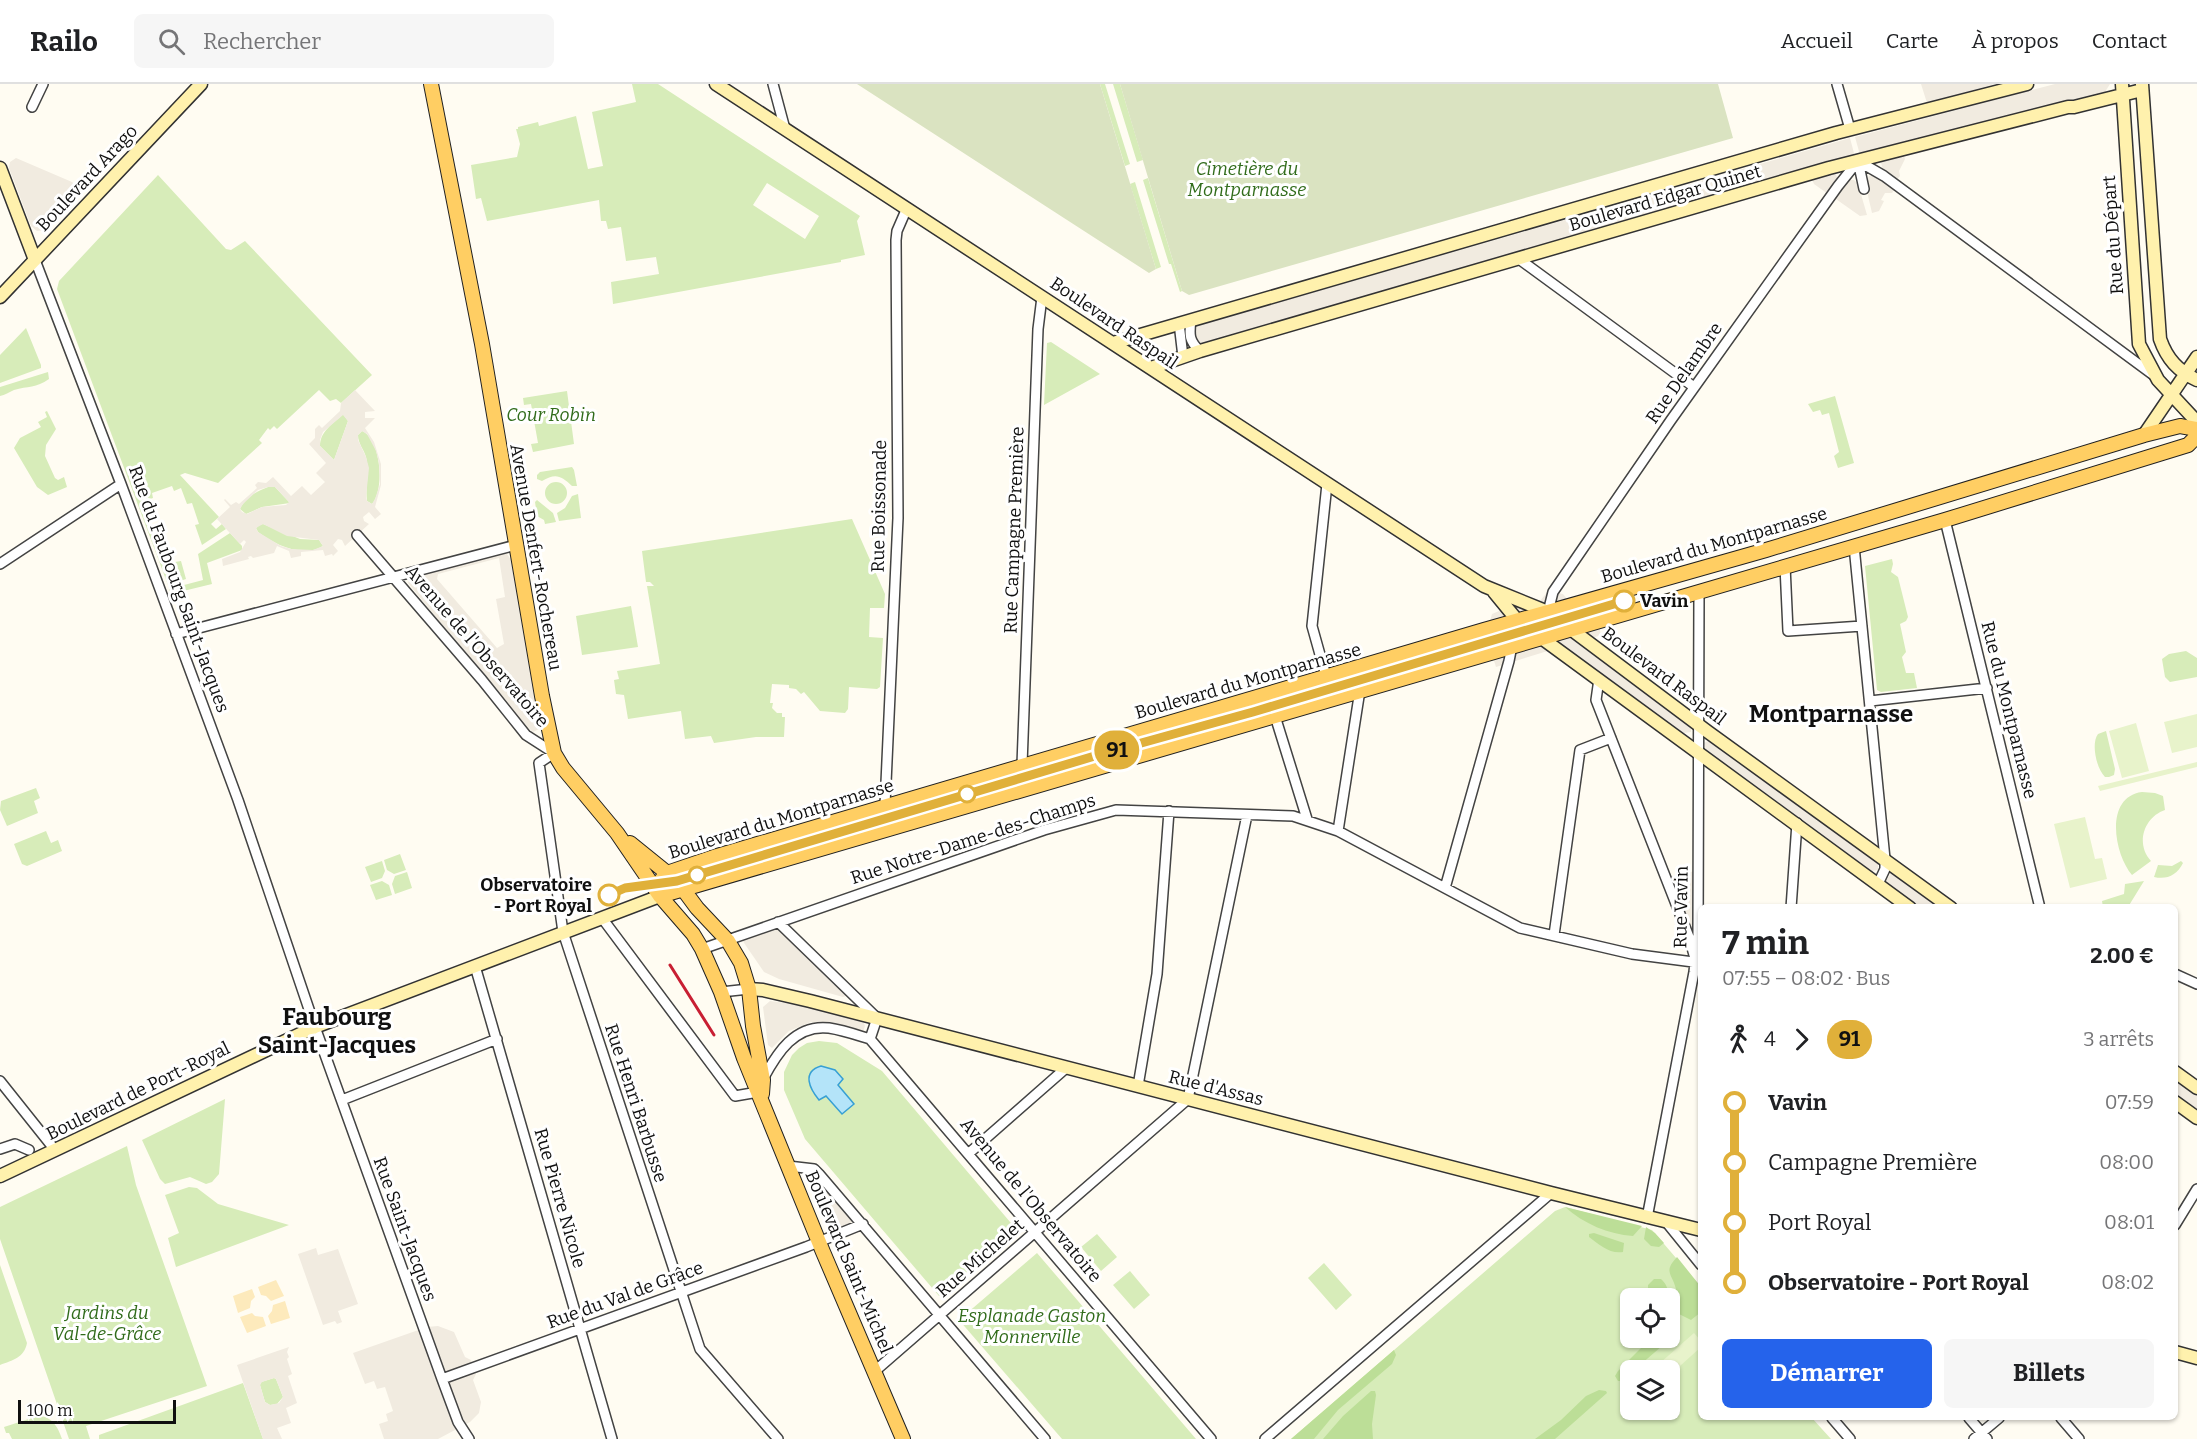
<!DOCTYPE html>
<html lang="fr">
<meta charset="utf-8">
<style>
body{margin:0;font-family:Bitter,serif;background:#f6f6f6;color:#202124;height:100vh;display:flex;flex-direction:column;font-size:22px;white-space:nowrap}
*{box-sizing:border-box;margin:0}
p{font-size:20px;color:#757577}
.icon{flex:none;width:33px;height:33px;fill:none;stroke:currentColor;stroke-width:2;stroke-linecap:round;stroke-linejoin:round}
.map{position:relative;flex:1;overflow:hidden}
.side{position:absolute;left:1698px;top:820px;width:480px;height:516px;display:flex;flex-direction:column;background:#fff;border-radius:9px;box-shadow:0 2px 4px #0004}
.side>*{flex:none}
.badge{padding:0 12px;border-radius:20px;font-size:21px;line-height:39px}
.fabs{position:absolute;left:1620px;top:1204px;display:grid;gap:12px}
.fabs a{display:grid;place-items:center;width:60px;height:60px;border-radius:9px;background:#fff;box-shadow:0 2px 4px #0004;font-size:30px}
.scale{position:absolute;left:18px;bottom:15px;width:158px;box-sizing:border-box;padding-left:6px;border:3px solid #101010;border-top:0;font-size:16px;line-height:21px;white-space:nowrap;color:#101010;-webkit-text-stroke:4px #fff;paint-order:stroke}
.map>.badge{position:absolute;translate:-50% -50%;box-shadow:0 0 0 3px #fff}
.legs{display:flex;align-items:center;gap:9px;height:66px;padding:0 24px;font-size:20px}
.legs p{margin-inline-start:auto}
.overview{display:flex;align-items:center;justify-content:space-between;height:102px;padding:0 24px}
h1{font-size:33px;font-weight:700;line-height:45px}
.cta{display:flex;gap:12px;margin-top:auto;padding:12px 24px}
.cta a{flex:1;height:69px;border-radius:9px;background:#2563eb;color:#fff;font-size:24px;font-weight:700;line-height:69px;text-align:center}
.cta a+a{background:#f6f6f6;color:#202124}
ul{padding:0 24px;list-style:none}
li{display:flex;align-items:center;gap:21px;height:60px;font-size:22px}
li i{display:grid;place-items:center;width:9px;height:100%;margin:0 8px;background:currentColor}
li i::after{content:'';width:15px;height:15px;margin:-8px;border:4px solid;border-radius:50%;background:#fff}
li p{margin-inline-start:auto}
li:first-child i{background:linear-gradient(#0000 50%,currentColor 0)}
li:last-child i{background:linear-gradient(currentColor 50%,#0000 0)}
header{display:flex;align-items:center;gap:36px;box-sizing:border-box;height:84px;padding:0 30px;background:#fff;border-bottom:2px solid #e0e0e0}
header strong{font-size:28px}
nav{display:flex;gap:33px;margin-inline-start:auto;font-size:21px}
.search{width:420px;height:54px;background:#f6f6f6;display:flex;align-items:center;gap:15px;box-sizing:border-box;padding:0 21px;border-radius:9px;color:#757577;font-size:22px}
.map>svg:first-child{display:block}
</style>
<header>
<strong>Railo</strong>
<div class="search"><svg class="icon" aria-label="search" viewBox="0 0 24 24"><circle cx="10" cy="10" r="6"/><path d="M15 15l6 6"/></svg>Rechercher</div>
<nav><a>Accueil</a><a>Carte</a><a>À propos</a><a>Contact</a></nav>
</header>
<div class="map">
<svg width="2197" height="1355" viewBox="0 0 2197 1355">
<rect width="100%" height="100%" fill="#fffcf2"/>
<path fill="#d7ecb9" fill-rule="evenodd" d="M632,0H658L860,132L857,137L865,171L841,176V178L613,220L611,198L659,190L656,173L626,177L621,143L608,145L606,137H601L599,116L487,137L481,114L476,115L471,81L517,73L520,60L516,45H518V43L538,38L539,42L576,32L588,85L603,82L592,28L636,18ZM767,99L819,132L805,155L753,121Z
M1100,0H1105L1130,80L1125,82Z
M1113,0H1120L1143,76L1137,78Z
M158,91L226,165L231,166L245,157L372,291L341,319L336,315L330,317L319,306L277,345L274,342L270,346L268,344L259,356L262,359L218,399L185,389L180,391L219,433L211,440L216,445L222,440L226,445L202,461L195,441L199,440L192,419L187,420L181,404L174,407L172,402L152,409L153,414L146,416L152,433L149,434L157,455L160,454L169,479L181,477L186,495L168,501L57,205L59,197Z
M1148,94L1182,207L1180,208L1171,180H1169L1143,96Z
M1135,98L1161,183L1156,185L1130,100Z
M26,244L41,281V284L0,299V271Z
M1051,258L1100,290L1044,321L1047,259Z
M48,288L49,295C36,304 28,302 14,306C9,308 5,311 0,312V303Z
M567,307L574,360L533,368L531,360L538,359L531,320L524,321L523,314Z
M1835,312L1854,379L1838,384L1834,372L1839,368L1829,329L1822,331L1820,326L1813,328L1808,320Z
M47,327L56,345L46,361L45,372L55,394L58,396L64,393L67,403L48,411L37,403L14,364L20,354L41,343L38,338L47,333L45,328Z
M343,330L348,337L334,376L320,362C320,347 333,340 343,330Z
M362,347C381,355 385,405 372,420L367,417C365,403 370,388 366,373C364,365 358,360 358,351Z
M572,383L574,386L577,402H572C561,391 555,389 542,397L537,395V391L540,388Z
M545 409a11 11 0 1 1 22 0a11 11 0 1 1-22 0Z
M268,403H275L290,419L262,423L246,430L240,425C245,414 257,407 268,403Z
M578,410L581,434L559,437L557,429L565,424L572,412Z
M537,416L553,429L556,438L545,440L544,436L537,432L535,418Z
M852,435L885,510L884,524H870L869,553L883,554L880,603L877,605L849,603L848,625L845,629L820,627L804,608L801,610L796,605L789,604V601L772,600L770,619H773L772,624L777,629H782V633H785L784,653H756L714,659L711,652L685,655L681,627L628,635L624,611L616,610L614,596L619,595L617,587L660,580L647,502H654L650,498H646L642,467Z
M263,440L300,455L319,456L323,462C303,474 275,461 258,448L256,444L259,441Z
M230,449L242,462V466L207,479L212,500L171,510L169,505L203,496L198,470Z
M1892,475L1893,480L1891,488L1898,493L1908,533L1906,537L1900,540L1906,568L1902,573L1906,589H1914L1917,604L1881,608L1877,606L1865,482Z
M631,522L638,563L582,571L576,532Z
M2186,567L2197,574V593L2170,598L2165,593L2162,575L2169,570Z
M2106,647L2115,685L2114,691L2109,693H2105C2096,684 2091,659 2098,650Z
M36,704L40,714L34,717L38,729L7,742L0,726L1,717Z
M2142,708L2155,709L2163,712L2165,726C2144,733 2135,760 2151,777L2132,791C2114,770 2104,713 2142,708Z
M46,747L51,759L58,756L62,767L27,782L22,780L14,760Z
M400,770L406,786L394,790L387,786L384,776Z
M382,777L385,787L382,794L371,798L365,783Z
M2181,777L2183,779C2177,791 2167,796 2154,793L2158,781L2172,782Z
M407,788L412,804L395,810L392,800L395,792Z
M382,797L389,801L392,811L376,816L370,801Z
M2144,797L2128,823H2103L2102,817L2124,810L2125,800Z
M819,957L837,959L882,987L1016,1145L939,1212L805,1055L784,1006V988L792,971L799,964L807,959Z
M225,1015L219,1090L212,1098L206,1100L190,1093L165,1100L160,1095L142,1056Z
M127,1062L136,1101L207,1302L86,1342L90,1355H69L0,1155V1123Z
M189,1103L197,1104L218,1120L289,1141L176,1183L168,1154L179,1149L165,1111Z
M1565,1123L1652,1146L1701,1203V1334H1812L1831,1355H1291L1555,1127ZM1630,1215H1670V1254H1630ZM1630,1287H1670V1326H1630Z
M1097,1150L1117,1173L1101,1187L1081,1163Z
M1037,1169L1196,1355H1062L959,1236Z
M1324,1179L1352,1211L1336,1226L1308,1194Z
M0,1181L27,1259C24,1274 13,1276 0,1281Z
M1130,1187L1150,1211L1134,1225L1113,1201Z
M274,1294L276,1295L283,1313L277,1320L270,1321L265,1318L260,1301L261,1298Z
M243,1299L263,1355H99V1351Z
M38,1332C52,1332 58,1343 62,1355H12L9,1349H6L4,1343Z"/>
<path fill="#bcde97" d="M1565,1123L1642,1142L1633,1152C1608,1150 1584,1140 1565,1123Z
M1646,1143L1655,1149L1664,1159L1659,1163L1651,1162L1644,1155Z
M1594,1149L1624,1159L1623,1168C1609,1170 1600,1161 1589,1153V1150Z
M1677,1173L1701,1203V1228L1691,1236L1679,1230L1675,1225C1676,1218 1678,1212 1676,1205C1672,1189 1663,1188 1677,1173Z
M1654,1195H1661C1667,1200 1669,1207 1668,1215H1656L1648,1205V1201Z
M1651,1254L1669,1256L1633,1287H1630L1622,1297H1618L1615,1292L1618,1287Z
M1394,1266L1396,1271L1392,1280L1338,1326L1314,1355H1291Z
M1599,1306L1606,1307L1607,1309L1555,1355H1535L1561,1336L1586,1312Z
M1371,1307H1375L1376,1311L1372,1340L1373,1355H1323L1343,1332Z"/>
<path fill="#fdeabc" d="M276,1196L284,1212L271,1217L266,1212L261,1211L258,1203Z
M252,1205L255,1213L251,1217L250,1224L238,1229L233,1212Z
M285,1217L290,1234L271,1240L268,1232L272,1227L273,1221Z
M252,1229L255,1232L263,1233L266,1242L247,1249L240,1233Z"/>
<path fill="#dae3c1" d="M857,0H1100L1156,185L1149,189Z
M1120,0H1718L1733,54L1189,211L1182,207Z"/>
<path fill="#e8f3cb" d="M2197,630V663L2172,669L2164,638Z
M2136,639L2149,687L2122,694L2109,647Z
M2197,678V683L2100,707L2098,702Z
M2085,733L2095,775L2102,774L2107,795L2070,804L2054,740Z
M1694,1249L1701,1257V1263L1670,1291V1287H1651Z"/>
<path fill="#f1ebe0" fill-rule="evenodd" d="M1921,0H1995L1927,19Z
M2055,0H2110L2105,8L1860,71L1855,53Z
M1850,54L1855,73L1204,260L1196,257L1193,248L1195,243L1200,241Z
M1903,69L1905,75L1899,87L1900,92L1896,97L1883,87L1881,78L1883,74Z
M16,74L72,98L82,108L47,146L37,147L31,142L9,84L10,78Z
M1835,89L1838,95L1828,110L1814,100L1811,93Z
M1875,90L1896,103L1892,109H1885L1881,116L1884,117L1879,127L1872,129L1865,99L1869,92Z
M1847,96H1854L1858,100L1867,131L1860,132L1833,113Z
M355,306L375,327L365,328V334H375L365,344L374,358L381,380V401L375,423L381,430L375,435L369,428L363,433L364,437L369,440L345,462L342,456L338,455L333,461L338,467L333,472L332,470L325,472L323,466L301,468V472L291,474L289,467L277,462L274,469L253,474L251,472L248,473L249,475L223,482L222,475L240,468L246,458L244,456L240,460L217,435L230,423L224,416L225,415L231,421L236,418L239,420L257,404L255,401L258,398L266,399L273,393L291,412L302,402L311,411L325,398L316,389L326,379L309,360L315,354V345L319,341L322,344L340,327L341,319ZM343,331L348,337L334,376L320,362V356L323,348ZM362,347L367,350L376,367L379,379L380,400L375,415L372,420L367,417L366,413L369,384L366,373L358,356V351ZM268,403H275L289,418L286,421L262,423L247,430L242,428L240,425L243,420L258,406ZM263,440L287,452L319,456L323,462L313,466L291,465L281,462L258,448L256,444Z
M502,469L507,470L511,476L539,641V645L533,648L519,635L408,499L410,494ZM499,474L505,513L496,515L504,560L497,564L437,495L438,490Z
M1548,507L1563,510L1568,516L1592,512L1601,551L1579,559L1691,642V648L1684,649L1564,562L1496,583L1483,542L1490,537L1492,530L1515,520L1540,517Z
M1710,656L1878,778V786L1872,787L1706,666L1704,659Z
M1695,787L1694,848L1692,849L1669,793Z
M1892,788L1941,823H1920L1885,798Z
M773,844L778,846L834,901L838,900L847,910L846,912L843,913L779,895L764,888L742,856Z
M770,917L808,922L864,939L865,942L863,948H859L858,946L836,939L811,938L789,947L772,964L768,961L763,923Z
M2175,994L2197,1010V1026L2175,1010Z
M819,1101L823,1102L852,1137L851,1140L834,1146L830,1145L814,1108L815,1103Z
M316,1164L318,1171L338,1165L358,1220L338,1227L342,1238L337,1240L335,1237L323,1241L298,1170Z
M438,1242L454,1248L465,1273L471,1276L476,1290L473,1296L481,1318L479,1329L470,1338L438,1355H384L379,1340L388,1337L386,1330L393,1327L385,1303L377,1305L374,1297L365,1300L353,1269L427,1243Z
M289,1263L287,1268L289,1273L287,1275L292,1290L288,1292L297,1319L286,1324L291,1339L277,1344L282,1355H263L237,1281ZM274,1294L276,1295L283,1313L279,1319L270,1321L265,1318L260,1301L262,1298Z"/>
<path fill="#b4e4f9" stroke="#37a0d4" stroke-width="1.5" d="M821,982L835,986L843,995L838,1001L854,1020L842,1030L826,1012L819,1016C810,1005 801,988 821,982Z"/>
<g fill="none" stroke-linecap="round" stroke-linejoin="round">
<g stroke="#434343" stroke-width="12">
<path id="street" d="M773,0L785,45
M1837,0L1850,45
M32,23L43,0
M1858,77L1884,92L2152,290
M1858,77L1864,105
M1519,175L1694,303
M35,176L121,400L238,716L315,943L442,1295L458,1338L469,1355
M1191,236C1189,251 1189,257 1200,267
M1179,239L1183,273
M1945,436L2040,824
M357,451L482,596L526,651L554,669L539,679L563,848L700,1265L778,1355
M1854,462L1885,775V785L1878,800
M0,480L121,400
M1785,482L1788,547L1862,542
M1548,528L1553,508L1671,336L1838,102L1858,77
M176,550L516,461
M1326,592L1312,542L1327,400
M1599,595L1596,616L1689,853L1694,871
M1870,617L1987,604
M1275,632L1307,735
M1022,681L1038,245L1042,213
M885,721L898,434L896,156L897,147L907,124
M1338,747L1360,606
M1445,804L1509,577L1517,536
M1791,824L1797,739
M602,834L735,1012L758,1008
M778,838L877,934L870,955
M1554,851L1580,666L1611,654
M702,865L1044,746L1116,726L1293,732L1338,747L1520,844L1632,870L1701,879
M475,882L612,1355
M2175,890L2197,900
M721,908L749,905
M763,995C777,969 795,940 829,944C843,946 857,951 870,955L1211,1355
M0,997L55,1066
M1138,1002L1157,890L1169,727
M342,1016L497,955
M0,1065L15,1060L29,1066
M968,1070L1066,984
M788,1082L814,1085L819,1090L1045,1355
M1647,1134L1694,888L1698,851L1699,507
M1667,1139L1701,1181
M2175,1141L2197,1105
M875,1287L1188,1015L1247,731
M442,1295L806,1163L863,1140
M1832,1334L1850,1355
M1969,1334L1987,1355
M2061,1334L2079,1355
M1265,1355L1551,1109
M1974,1355L1999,1334"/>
</g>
<g stroke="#323232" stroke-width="15">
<path id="secondary" d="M716,0L1484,502L1548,528L1708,648L1951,824
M2122,0L2139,260L2158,296L2197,338
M2142,0L2160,255C2167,275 2178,287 2197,296
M0,84L35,176
M0,213L201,0
M1113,259L1836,49L2027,0
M1151,284L1200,267L1829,84L2068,23H2074L2142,6
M2144,351L2197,273
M1494,508L1517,536L1910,824
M749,905L763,906L810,917L1551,1109L1701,1146
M2175,988L2197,1004
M2175,1018L2197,1034
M0,1092L315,943L660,812
M2175,1268L2197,1274"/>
</g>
<g stroke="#212121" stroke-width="16">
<path id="primary" d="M431,0L482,260L542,612L554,669L563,684L617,749L660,812L693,850L702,865L721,908L744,974L823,1168L903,1355
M630,759L677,797L697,824L728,857L741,879L749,905L753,942L763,996L762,1010
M660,812L658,800L667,789L717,772L1484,546L1766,466L2144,351L2180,342L2197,345
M660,812L1945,436L2188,361L2197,352"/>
</g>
<use href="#street" stroke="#fff" stroke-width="9"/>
<use href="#secondary" stroke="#fff1ad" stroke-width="12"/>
<use href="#primary" stroke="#ffce63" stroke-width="14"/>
<path stroke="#c81f33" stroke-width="3" d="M670,881L714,951"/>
</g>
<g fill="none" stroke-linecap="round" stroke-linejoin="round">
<g stroke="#fff" stroke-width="14">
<path id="line-1" d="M609,811L625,804L677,797L1098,671L1253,628L1624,517"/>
</g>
<use href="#line-1" stroke="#e0b03a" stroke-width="9"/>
</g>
<g fill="#fff" stroke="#e0b03a" stroke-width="3">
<circle cx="1624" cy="517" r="10"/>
<circle cx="967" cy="710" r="8"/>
<circle cx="697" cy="791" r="8"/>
<circle cx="609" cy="811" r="10"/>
</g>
<g text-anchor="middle" stroke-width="6" stroke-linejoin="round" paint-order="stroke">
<g font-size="18" font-style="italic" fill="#316c1b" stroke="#fff">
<text x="1247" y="91">Cimetière du<tspan x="1247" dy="21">Montparnasse</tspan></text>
<text x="551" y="337">Cour Robin</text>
<text x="107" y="1235">Jardins du<tspan x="107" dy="21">Val-de-Grâce</tspan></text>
<text x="1032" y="1238">Esplanade Gaston<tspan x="1032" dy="21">Monnerville</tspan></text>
</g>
<g font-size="18" fill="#101010" stroke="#fff">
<text transform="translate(87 94) rotate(-47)" y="6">Boulevard Arago</text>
<text transform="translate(1665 114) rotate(-16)" y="6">Boulevard Edgar Quinet</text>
<text transform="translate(2113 151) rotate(-94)" y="6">Rue du Départ</text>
<text transform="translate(1114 239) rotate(34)" y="6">Boulevard Raspail</text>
<text transform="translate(1684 289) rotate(-55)" y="6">Rue Delambre</text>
<text transform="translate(879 422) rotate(-89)" y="6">Rue Boissonade</text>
<text transform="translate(1014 446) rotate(-88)" y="6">Rue Campagne Première</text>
<text transform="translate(1714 461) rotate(-16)" y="6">Boulevard du Montparnasse</text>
<text transform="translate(536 473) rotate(80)" y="6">Avenue Denfert-Rochereau</text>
<text transform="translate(179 505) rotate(70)" y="6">Rue du Faubourg Saint-Jacques</text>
<text transform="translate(477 562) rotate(49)" y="6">Avenue de l'Observatoire</text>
<text transform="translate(1664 592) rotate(37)" y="6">Boulevard Raspail</text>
<text transform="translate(1248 597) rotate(-16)" y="6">Boulevard du Montparnasse</text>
<text transform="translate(2009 626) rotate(76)" y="6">Rue du Montparnasse</text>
<text transform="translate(781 735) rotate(-17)" y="6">Boulevard du Montparnasse</text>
<text transform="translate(973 755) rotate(-18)" y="6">Rue Notre-Dame-des-Champs</text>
<text transform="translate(1681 823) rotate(-89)" y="6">Rue Vavin</text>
<text transform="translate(1216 1004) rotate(14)" y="6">Rue d'Assas</text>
<text transform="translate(138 1007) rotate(-26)" y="6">Boulevard de Port-Royal</text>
<text transform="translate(636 1019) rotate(72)" y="6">Rue Henri Barbusse</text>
<text transform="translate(560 1114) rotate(74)" y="6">Rue Pierre Nicole</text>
<text transform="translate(1031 1116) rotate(50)" y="6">Avenue de l'Observatoire</text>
<text transform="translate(405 1145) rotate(70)" y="6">Rue Saint-Jacques</text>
<text transform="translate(980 1174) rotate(-41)" y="6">Rue Michelet</text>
<text transform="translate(849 1178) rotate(67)" y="6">Boulevard Saint-Michel</text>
<text transform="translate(625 1211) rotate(-20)" y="6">Rue du Val de Grâce</text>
</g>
<g font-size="18" font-weight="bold" fill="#101010" stroke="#fff" text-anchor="start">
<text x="1640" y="523">Vavin</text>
<text x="592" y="807" text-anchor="end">Observatoire<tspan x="592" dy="21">- Port Royal</tspan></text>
</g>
<g font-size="24" font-weight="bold" fill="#101010" stroke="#fff">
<text x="1831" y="638">Montparnasse</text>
<text x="337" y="941">Faubourg<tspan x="337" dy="28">Saint-Jacques</tspan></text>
</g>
</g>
</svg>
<div class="fabs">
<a><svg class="icon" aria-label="locate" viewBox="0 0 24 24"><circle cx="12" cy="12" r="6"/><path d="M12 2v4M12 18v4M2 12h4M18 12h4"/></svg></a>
<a><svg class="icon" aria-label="layers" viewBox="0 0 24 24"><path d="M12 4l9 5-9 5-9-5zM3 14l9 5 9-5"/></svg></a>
</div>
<div class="scale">100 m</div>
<b class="badge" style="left:1117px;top:666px;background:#e0b03a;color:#111">91</b>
<section class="side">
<div class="overview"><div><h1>7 min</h1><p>07:55 – 08:02 · Bus</p></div><b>2.00 €</b></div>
<div class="legs"><svg class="icon" aria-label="walk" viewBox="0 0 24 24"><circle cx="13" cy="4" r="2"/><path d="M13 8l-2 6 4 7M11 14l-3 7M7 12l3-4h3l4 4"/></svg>4<svg class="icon" aria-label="forward" viewBox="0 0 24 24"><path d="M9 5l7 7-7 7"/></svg><b class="badge" style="background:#e0b03a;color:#111">91</b><p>3 arrêts</p></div>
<ul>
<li><i style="color:#e0b03a"></i><b>Vavin</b><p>07:59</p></li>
<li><i style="color:#e0b03a"></i><span>Campagne Première</span><p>08:00</p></li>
<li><i style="color:#e0b03a"></i><span>Port Royal</span><p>08:01</p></li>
<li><i style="color:#e0b03a"></i><b>Observatoire - Port Royal</b><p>08:02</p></li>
</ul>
<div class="cta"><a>Démarrer</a><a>Billets</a></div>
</section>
</div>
